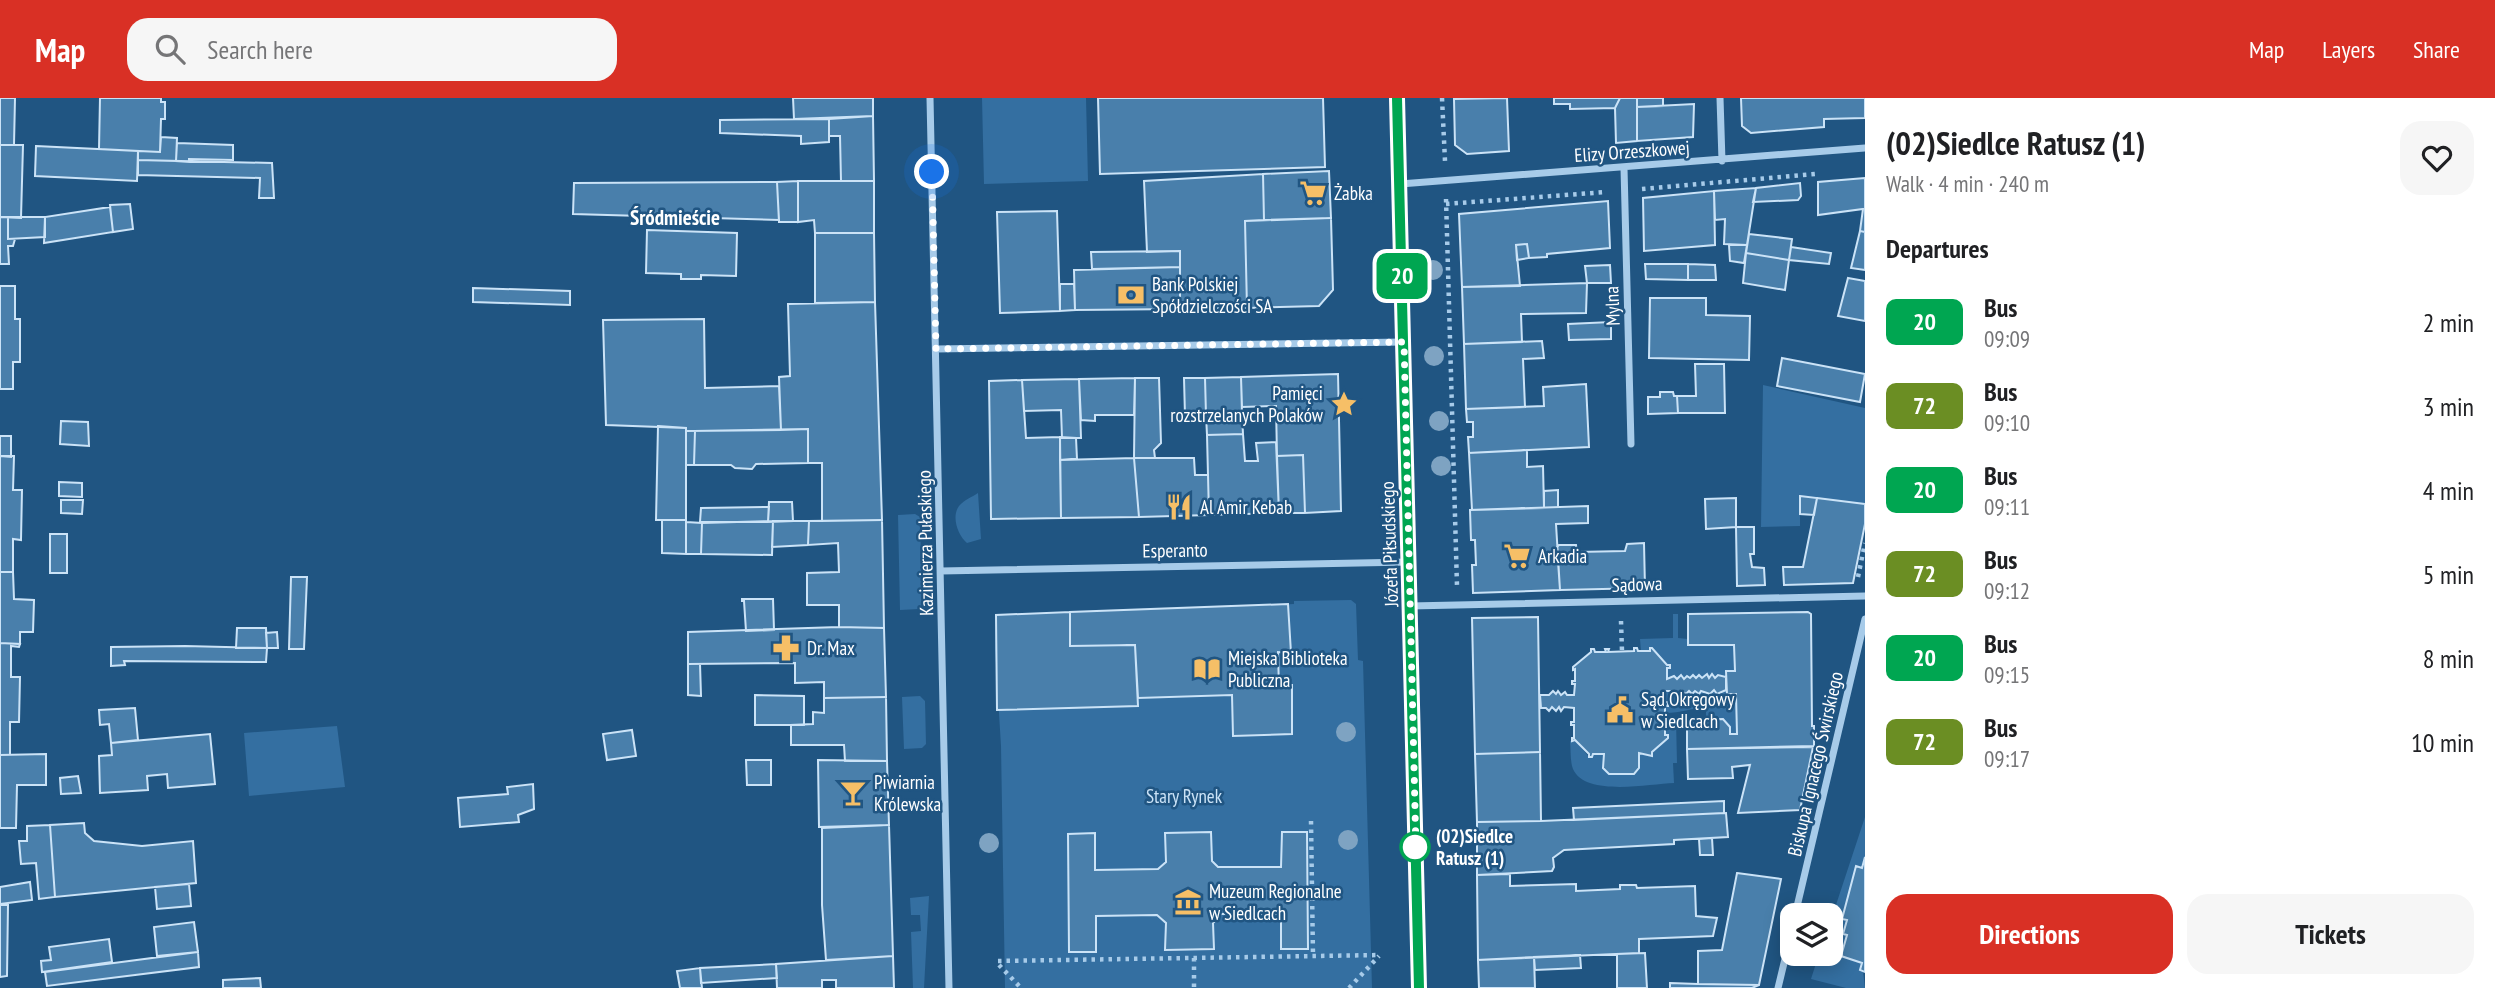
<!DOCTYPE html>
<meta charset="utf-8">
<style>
body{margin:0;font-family:"PT Sans Narrow",sans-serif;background:#f6f6f6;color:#202124;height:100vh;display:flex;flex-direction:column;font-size:26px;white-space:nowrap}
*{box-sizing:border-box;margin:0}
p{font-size:23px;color:#757577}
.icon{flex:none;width:38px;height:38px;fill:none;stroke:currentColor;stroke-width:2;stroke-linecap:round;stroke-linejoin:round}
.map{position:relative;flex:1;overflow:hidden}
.drawer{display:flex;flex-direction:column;background:#fff;width:630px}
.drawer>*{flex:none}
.badge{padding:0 14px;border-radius:10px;font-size:24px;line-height:46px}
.tools{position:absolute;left:1780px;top:805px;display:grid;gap:14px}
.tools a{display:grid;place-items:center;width:63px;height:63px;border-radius:14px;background:#fff;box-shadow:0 4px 18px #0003;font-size:35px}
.you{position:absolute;width:35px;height:35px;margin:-18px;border:5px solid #fff;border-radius:50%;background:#1a73e8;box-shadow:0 0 0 10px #1a73e833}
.map>.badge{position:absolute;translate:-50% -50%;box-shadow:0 0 0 4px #fff}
h2{padding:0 21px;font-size:26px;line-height:63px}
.round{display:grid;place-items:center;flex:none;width:74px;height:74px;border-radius:21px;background:#f6f6f6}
.summary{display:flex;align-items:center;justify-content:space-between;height:119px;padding:0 21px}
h1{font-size:33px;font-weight:700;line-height:52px}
.primary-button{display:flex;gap:14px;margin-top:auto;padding:14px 21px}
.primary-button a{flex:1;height:80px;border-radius:21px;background:#d93025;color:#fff;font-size:28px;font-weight:700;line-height:80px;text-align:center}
.primary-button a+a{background:#f6f6f6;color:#202124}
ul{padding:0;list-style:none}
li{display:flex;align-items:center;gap:21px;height:84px;padding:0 21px}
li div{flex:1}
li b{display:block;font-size:26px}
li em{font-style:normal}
li .badge{min-width:77px;font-weight:700;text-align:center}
header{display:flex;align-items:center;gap:42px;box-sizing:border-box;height:98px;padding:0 35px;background:#d93025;color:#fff}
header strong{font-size:33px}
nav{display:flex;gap:38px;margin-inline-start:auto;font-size:24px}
.search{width:490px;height:63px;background:#f6f6f6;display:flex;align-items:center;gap:18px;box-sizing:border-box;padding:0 24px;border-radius:21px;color:#757577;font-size:26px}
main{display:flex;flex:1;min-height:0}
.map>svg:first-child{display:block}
</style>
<header>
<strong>Map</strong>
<div class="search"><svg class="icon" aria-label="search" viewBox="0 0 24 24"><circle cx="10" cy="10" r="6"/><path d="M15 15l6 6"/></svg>Search here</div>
<nav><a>Map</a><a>Layers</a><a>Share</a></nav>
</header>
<main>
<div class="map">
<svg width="1865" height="890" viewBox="0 0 1865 890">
<rect width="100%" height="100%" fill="#205582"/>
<path fill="#346fa1" d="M982,0H1086L1088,83L984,86Z
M1763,287L1865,310V406L1800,399V428L1761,429Z
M978,395L981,441L967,445C958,437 951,419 959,408C964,402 972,399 978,395Z
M915,416L920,419L922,507L919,511L900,512L898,417Z
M1351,502L1356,506L1358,562L1363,563L1372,890H1005L1001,648L995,550L996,517L1294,506V503Z
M1673,516H1678V540L1688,541L1689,547H1734L1735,573H1726V579L1718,577L1715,580L1712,577L1709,580L1706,576L1702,580L1698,577L1696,580L1693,577L1690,580L1687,578L1684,581L1681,577L1677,581L1674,578L1667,581V570L1670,567H1667L1652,550L1650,553H1641L1640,541L1673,540Z
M1714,592L1717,595L1726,592L1727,596H1736L1737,636H1730V629L1723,621L1706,622V610C1691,610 1681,615 1665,615V608L1668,607V603L1665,604V593L1673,596L1676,593H1682L1686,596L1689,593L1699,596L1701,593L1710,596Z
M920,598L925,603L926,646L922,650L904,651L902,599Z
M1668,622H1676L1677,665H1673L1674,685C1649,686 1585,699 1573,671C1570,664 1571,652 1570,643L1575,642L1589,659H1592L1593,656H1604L1603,670L1609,676H1634L1639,655L1652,657V654L1668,640V637H1665V625Z
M337,628L345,689L249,698L244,635Z
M1865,719V759L1862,770L1856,769L1842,820L1847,822L1843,835L1847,837L1841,858L1862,865L1865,890H1846L1811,881L1819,856H1830L1831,822Z
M929,798L924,890H913L911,834L921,833L920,817H911L910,800Z"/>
<path fill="#497fab" stroke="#cbe3f7" stroke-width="2" d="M0,0H15L14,47H0Z
M100,0H161V4H165V21H161L160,54L99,51Z
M793,0H873V18L794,21Z
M1098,0H1323L1325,69L1100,76Z
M1507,0L1509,53L1467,56L1455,47L1454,1Z
M1554,0H1620L1615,10L1570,11V6H1554Z
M1620,0H1637V43L1616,45L1615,10Z
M1637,0H1663V8L1637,9Z
M1741,0H1865V20L1824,21V29L1751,35L1742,28Z
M1694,6L1693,39L1637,43V9Z
M873,18L874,83H841L840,38H829V21Z
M829,21V44L801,46V38L720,35V22Z
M161,39L177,40L176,63L138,62V53L160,54Z
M177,45L233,47V62L189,61V64L176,63Z
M0,47H23L21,120L0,119Z
M36,48L138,53L137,83L35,78Z
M138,62L272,65L274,100H259L260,80L138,77Z
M1329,73L1331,120L1264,122L1263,76Z
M1263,76L1264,122L1245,123L1247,210L1180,211V153L1147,154L1144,83Z
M1865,80V134L1860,133L1863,111L1818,117V84Z
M798,83H874V135H815L814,122L798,124Z
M798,83V124H779L777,84Z
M777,84L779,122L573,116L574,85Z
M1800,85L1801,98L1798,102L1753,104L1756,90Z
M1756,90L1747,147L1724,146L1725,121L1715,122L1714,93Z
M1714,93L1715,147L1644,153L1643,100Z
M1608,103L1610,150L1547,156V159L1529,160L1527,146L1516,147L1520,188L1462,189L1459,116Z
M130,106L133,131L113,134L110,107Z
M110,109L113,134L44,145L45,119Z
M1057,113L1060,213L1000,215L997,114Z
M0,119H8V141H15L13,148H8L9,166H0Z
M8,119H45V139L8,141Z
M1331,120L1333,192L1319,208L1247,210L1245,123Z
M647,132L737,135L736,178L701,177V181H681V176L646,175Z
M1860,133L1865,134V172L1851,170Z
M815,135H874L875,204L815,205Z
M1749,136L1792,141L1789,162L1746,155Z
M1527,146L1529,160L1517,162L1516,147Z
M1729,147H1747L1744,165L1730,163Z
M1791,149L1831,155L1829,166L1789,162Z
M1180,153V169L1092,171L1091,154Z
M1746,155L1789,162L1785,192L1743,185Z
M1645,166H1688V182L1646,181Z
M1688,166L1715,167L1716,182H1688Z
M1610,167L1611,185H1587L1585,168Z
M1180,169V211L1075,212L1074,172Z
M1848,180L1865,183V223L1838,218Z
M1587,185L1586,215L1521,216L1522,244L1464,246L1462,189Z
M1060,186H1074L1075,212L1060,213Z
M0,188H15V221H20V264H13V291H0Z
M473,190L570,193V207L473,204Z
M1650,200H1706V217L1750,218L1749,262L1649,260Z
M875,204L882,422L822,423V365H808V331L781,332L779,279L790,278L788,206Z
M704,221L705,290L779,288L781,332L686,333V330L606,327L603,222Z
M1611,224V241L1569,242L1568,226Z
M1542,243L1544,260L1523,261L1525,309L1466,311L1464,246Z
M1782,260L1865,276L1860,304L1777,288Z
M1695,266H1724L1725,315H1678L1677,298H1696Z
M1338,276L1341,413L1305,415L1303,357L1277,358L1276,308L1242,309L1241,279Z
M1241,279L1242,315L1206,317L1205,280Z
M1135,280H1159L1161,345L1154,352L1155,360H1134Z
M1135,280L1134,317H1095V323L1081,322L1079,281Z
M1184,280H1205L1206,317L1185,318Z
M1079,281L1081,340H1062L1061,312L1024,313L1022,282Z
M1022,282L1026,340L1060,339L1061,420L991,421L989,283Z
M1586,286L1589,349L1469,355L1468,339H1473V324H1467L1466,311L1544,308L1543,289Z
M1660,294H1673L1674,298H1677L1678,315L1648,316V299H1660Z
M1242,315L1243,336L1207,337L1206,317Z
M61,323L88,324L89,348L60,346Z
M658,328L686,330V422H656Z
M808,331V365L756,366L752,371L735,370L731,367H694L695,333Z
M686,333H695L694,367H686Z
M1243,336L1245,363H1258L1256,345L1276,344L1279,415L1209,417L1207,337Z
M0,338H11V359L0,358Z
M1060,339L1076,340L1077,361L1060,362Z
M1527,352V369L1543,368L1544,410L1472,412L1469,355Z
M1303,357L1305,415H1279L1277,358Z
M0,358H14L13,392H22L21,442L13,441V474H0Z
M1134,360H1194L1195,377H1208L1209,417L1139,419Z
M1134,360L1139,419L1061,420L1060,362Z
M59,384L82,385V399L59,398Z
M1558,392V410H1544V393Z
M1800,398L1817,400L1814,417L1800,416Z
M1736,400V429L1706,431L1705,401Z
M1817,400L1865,406V426L1853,485L1784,487L1783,469H1803Z
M61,402H83L82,416L61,415Z
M769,404H792L793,423L768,424Z
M1588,408V425L1556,426L1560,492L1473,495L1472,467H1476L1475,442H1471L1470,412Z
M769,409L768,424H700L701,410Z
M662,422H686V456L662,455Z
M882,422L884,530L839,529V507H807V475L839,474L838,445L808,447L809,423Z
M773,423H809L808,447L772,449Z
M773,423L772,457L701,456L702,425Z
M686,424L702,425L701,456H686Z
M1736,429H1754V456H1750L1752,469L1764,470L1765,487L1737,488Z
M50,436H67V475H50Z
M1644,445L1645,490L1560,492L1557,449L1559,447H1576L1577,454L1625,453L1627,446Z
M0,474H13L14,501L34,502L33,534H20V546L0,545Z
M291,479H307L304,551H289Z
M742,501H773L774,532L746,533L744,503H742Z
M1288,506L1291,555L1278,554L1279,590L1288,589V587H1292V636L1233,638L1232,597L1138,600L1135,547L1070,548V514Z
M1070,514V548L1135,547L1138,608L997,612L996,517Z
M1808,514L1811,516L1812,628H1814V648L1687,651V622L1723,621L1730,629V636H1737L1736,596H1727L1726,573H1735L1734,547H1688V516Z
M1538,519L1540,654L1475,656L1472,520Z
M839,529L884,530L886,599L824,600V584L795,585V565L688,566V534Z
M237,530H266L267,550H236Z
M277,534L278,550H267L266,535Z
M0,545L20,546L19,549L11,548V579H20L19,624H10V657H0Z
M185,548L267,550L266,564L124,563L125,567L111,568V549Z
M1634,550H1637L1638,553H1650V550H1652L1667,567H1670V570H1667V581L1674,578L1677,581L1681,577L1684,581L1687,578L1690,580L1693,577L1696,580L1699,577L1702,580L1707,576L1709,580L1712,576L1715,580L1718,577L1726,579V592L1717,596L1714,592L1710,596L1701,593L1699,596L1695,593L1692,596L1689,593L1686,596L1682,593L1680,596L1676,593L1673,596L1670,593H1665V604H1668V608H1665V622H1668V625H1665V637H1668V640L1652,654V658L1639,655V670L1634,676H1609L1603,670L1604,656H1593L1592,659H1589V656L1575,642L1572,643V640H1574V627H1571V624H1574V610L1564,609L1561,613L1559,609L1556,613L1552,609L1549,613L1546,610H1541L1540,597H1549L1553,593L1556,596L1558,593L1561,597L1565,594L1567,597H1574L1575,586H1572V583H1575V571L1573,572V569L1591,554V551H1594L1595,554H1606L1605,551H1609L1608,554L1634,553Z
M688,566H700L701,598L688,597Z
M755,597L804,598V627H755Z
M886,599L887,663H845L844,647H791V627L813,626V614L824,615V600Z
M135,610L138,642L111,645L109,626L100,627L99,612Z
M632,632L636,658L607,662L603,636Z
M210,636L215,686L168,690L167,676L147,678L148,692L100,695L99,658L112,657L111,645Z
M1813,649L1800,712L1738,715L1750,667L1732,669L1733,680L1688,681L1687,651Z
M1540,654L1541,723L1477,724L1475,656Z
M46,656V687H17L16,730H0V657Z
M746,662H771V687H747Z
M818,662L887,663L889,727L819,729Z
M78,678L81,695L61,696L60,680Z
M533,686L534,711L518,717L519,724L460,729L458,700L508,696L507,689Z
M1724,703V715L1574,722L1573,710Z
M1726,715L1728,739L1674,742V746L1564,752L1553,760L1554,769L1552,773L1477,777V724L1541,723Z
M84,725L85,735L94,743L142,748L193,743L196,785L55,799L50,727Z
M50,727L55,799L39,801L36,765L21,766L19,743H27V728Z
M889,727L893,858L826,862L822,807V730Z
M1211,734L1212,763L1218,769H1281L1282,734H1307L1308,851H1281V816H1221L1213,825L1214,851L1165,852L1166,825L1157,817L1096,818V854H1069L1068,736L1095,735V772L1158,771L1166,764L1165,735Z
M1712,740L1713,757H1700L1699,741Z
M1865,759V874L1860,872L1862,865L1841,858L1847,837L1843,836L1847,822L1842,821L1856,768L1862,770Z
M1737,775L1781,781L1759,887L1698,886V853L1722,852Z
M1510,776V788L1576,786V793L1620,791V787H1636L1637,790L1695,788L1696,818L1717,820L1713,838L1639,841V855L1478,862L1477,777Z
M30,784L32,802L0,806V789Z
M189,786L191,808L157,811L155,789Z
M0,807H8L7,878L0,879Z
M194,824L198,854L157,858L154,829Z
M109,841L112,864L42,874L41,863L51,862L49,849Z
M198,854L199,869L47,888L45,874Z
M1645,855L1647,890H1617V856Z
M1580,857L1581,870L1535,872L1534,859Z
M893,858L894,890H836V882H822V890H777L776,866Z
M1534,859L1535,890H1479L1478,862Z
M776,866L777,880L701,885L700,870Z
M700,870L702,890H680L677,873Z
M260,880L261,890H223V882Z
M1670,885L1698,886L1759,887L1752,890H1670Z"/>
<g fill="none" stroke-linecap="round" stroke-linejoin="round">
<path stroke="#a7cbe9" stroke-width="4.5" stroke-dasharray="3.5 5" stroke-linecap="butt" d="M1442,0L1445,63
M1642,91L1815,76
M1446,101L1457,488
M1446,106L1606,94
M1858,479L1865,445
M1621,523L1622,553
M1311,723L1313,858
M1194,860V890
M998,863L1380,857
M999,867L1021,890
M1349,890L1379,858"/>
<path stroke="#a7cbe9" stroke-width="7" d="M930,0L949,890
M1720,0L1722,63
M1624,70L1631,346
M1400,86L1865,50
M936,251L1403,244
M941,473L1409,464
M1410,508L1865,498
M1795,817L1865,521
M1778,890L1792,832"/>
<path stroke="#d2e5f7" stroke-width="14" d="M1397,0L1419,890"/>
</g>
<g fill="#7ea3c2">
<circle cx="1433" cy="172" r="10"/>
<circle cx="1434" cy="258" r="10"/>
<circle cx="1439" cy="323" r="10"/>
<circle cx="1441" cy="368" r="10"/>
<circle cx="1346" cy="634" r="10"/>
<circle cx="1348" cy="742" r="10"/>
<circle cx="989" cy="745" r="10"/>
</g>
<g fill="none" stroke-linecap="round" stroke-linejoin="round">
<g stroke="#fff" stroke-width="16">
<path id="line" d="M1397,0L1419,890"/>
</g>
<use href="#line" stroke="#00a651" stroke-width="10"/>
<path stroke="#fff" stroke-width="7" stroke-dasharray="0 12.6" d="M932,74L936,251L1404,244L1416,754L1415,749"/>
</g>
<defs>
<g id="supermarket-bare" transform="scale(2.1)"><path d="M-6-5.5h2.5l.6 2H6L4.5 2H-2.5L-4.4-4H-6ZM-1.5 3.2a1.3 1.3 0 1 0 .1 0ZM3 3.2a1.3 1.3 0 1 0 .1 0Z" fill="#f6bf67" stroke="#205582" stroke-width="2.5" paint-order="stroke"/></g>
<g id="bank-bare" transform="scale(2.1)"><path d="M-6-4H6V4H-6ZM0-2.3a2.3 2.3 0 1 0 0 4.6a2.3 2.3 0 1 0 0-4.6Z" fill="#f6bf67" stroke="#205582" stroke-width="2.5" paint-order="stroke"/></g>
<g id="sight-bare" transform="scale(2.1)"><path d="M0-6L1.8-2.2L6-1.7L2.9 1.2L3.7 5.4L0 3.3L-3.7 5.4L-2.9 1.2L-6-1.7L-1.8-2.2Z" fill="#f6bf67" stroke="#205582" stroke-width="2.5" paint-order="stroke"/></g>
<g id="restaurant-bare" transform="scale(2.1)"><path d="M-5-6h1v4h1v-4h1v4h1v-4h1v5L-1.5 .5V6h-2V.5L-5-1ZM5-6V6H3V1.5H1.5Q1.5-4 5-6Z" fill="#f6bf67" stroke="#205582" stroke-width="2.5" paint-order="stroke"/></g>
<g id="pharmacy-bare" transform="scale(2.1)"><path d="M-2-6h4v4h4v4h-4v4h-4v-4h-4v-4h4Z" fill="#f6bf67" stroke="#205582" stroke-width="2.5" paint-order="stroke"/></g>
<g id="library-bare" transform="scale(2.1)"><path d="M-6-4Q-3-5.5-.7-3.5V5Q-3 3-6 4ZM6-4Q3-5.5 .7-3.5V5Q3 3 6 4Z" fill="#f6bf67" stroke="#205582" stroke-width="2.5" paint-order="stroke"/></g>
<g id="civic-bare" transform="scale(2.1)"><path d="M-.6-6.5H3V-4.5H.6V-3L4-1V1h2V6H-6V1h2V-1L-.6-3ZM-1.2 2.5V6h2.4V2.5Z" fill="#f6bf67" stroke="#205582" stroke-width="2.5" paint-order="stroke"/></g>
<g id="bar-bare" transform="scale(2.1)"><path d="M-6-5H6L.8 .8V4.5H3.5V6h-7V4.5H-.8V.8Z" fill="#f6bf67" stroke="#205582" stroke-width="2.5" paint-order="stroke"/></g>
<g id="museum-bare" transform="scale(2.1)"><path d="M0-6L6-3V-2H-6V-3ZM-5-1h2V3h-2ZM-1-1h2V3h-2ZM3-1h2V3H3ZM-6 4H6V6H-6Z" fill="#f6bf67" stroke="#205582" stroke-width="2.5" paint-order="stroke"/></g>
</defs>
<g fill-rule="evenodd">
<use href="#supermarket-bare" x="1313" y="95"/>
<use href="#bank-bare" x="1131" y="197"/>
<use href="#sight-bare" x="1344" y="306"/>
<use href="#restaurant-bare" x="1179" y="409"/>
<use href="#supermarket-bare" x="1517" y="458"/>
<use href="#pharmacy-bare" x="786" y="550"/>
<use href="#library-bare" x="1207" y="571"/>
<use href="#civic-bare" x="1620" y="612"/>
<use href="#bar-bare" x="853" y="695"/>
<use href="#museum-bare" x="1188" y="804"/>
</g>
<circle fill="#fff" stroke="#00a651" stroke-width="3.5" cx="1415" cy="749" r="14"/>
<g text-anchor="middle" stroke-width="5" stroke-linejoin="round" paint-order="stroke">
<g font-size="19" fill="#fff" stroke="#205582">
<text transform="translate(1632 53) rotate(-4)" y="7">Elizy Orzeszkowej</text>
<text transform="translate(1612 208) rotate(-92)" y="7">Mylna</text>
<text transform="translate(925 445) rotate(-91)" y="7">Kazimierza Pułaskiego</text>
<text transform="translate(1389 446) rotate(-92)" y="7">Józefa Piłsudskiego</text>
<text transform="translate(1175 452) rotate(-1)" y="7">Esperanto</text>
<text transform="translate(1637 486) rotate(-2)" y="7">Sądowa</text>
<text transform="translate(1815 666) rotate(-77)" y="7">Biskupa Ignacego Świrskiego</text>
</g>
<g font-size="19" fill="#fff" stroke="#205582" text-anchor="start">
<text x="1334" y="102">Żabka</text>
<text x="1152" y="193">Bank Polskiej<tspan x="1152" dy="22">Spółdzielczości SA</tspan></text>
<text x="1323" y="302" text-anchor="end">Pamięci<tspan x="1323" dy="22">rozstrzelanych Polaków</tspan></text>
<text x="1200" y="416">Al Amir Kebab</text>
<text x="1538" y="465">Arkadia</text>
<text x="807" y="557">Dr. Max</text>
<text x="1228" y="567">Miejska Biblioteka<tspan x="1228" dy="22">Publiczna</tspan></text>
<text x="1641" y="608">Sąd Okręgowy<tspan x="1641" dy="22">w Siedlcach</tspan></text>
<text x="874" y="691">Piwiarnia<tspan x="874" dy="22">Królewska</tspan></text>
<text x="1209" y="800">Muzeum Regionalne<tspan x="1209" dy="22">w Siedlcach</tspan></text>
</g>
<g font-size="19" fill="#cbe3f7" stroke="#205582">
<text x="1184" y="705">Stary Rynek</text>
</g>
<g font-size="19" font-weight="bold" fill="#fff" stroke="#205582" text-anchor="start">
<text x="1436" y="745">(02)Siedlce<tspan x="1436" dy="22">Ratusz (1)</tspan></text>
</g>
<g font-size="21" font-weight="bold" fill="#fff" stroke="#205582">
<text x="675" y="127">Śródmieście</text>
</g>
</g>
</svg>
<div class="tools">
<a><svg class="icon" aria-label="layers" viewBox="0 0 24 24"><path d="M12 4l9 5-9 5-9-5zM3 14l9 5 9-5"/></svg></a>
</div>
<div class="you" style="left:932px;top:74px"></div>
<b class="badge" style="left:1402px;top:178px;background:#00a651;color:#fff">20</b>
</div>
<section class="drawer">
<div class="summary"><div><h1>(02)Siedlce Ratusz (1)</h1><p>Walk · 4 min · 240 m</p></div><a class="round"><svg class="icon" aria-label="heart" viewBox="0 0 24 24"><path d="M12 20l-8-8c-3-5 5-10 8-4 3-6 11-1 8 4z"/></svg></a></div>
<h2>Departures</h2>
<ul>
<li><span class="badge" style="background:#00a651;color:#fff">20</span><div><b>Bus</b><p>09:09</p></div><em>2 min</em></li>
<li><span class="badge" style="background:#6b8e23;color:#fff">72</span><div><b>Bus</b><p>09:10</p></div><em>3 min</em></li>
<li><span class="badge" style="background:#00a651;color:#fff">20</span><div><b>Bus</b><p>09:11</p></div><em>4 min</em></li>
<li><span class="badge" style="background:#6b8e23;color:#fff">72</span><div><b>Bus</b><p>09:12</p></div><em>5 min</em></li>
<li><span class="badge" style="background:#00a651;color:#fff">20</span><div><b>Bus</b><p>09:15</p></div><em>8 min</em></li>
<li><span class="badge" style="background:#6b8e23;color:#fff">72</span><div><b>Bus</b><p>09:17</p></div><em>10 min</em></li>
</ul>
<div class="primary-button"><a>Directions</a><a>Tickets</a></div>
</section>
</main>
